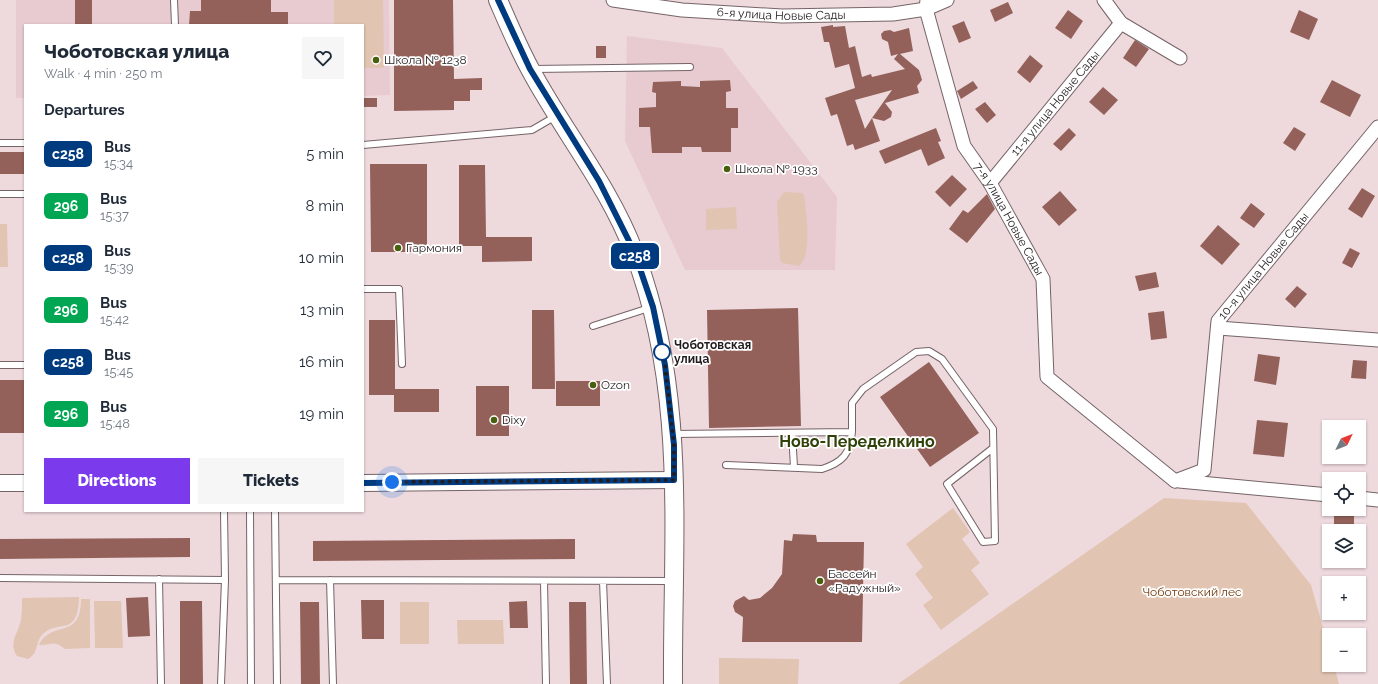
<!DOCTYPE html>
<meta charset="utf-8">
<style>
body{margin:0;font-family:Raleway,sans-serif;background:#f6f6f7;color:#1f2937;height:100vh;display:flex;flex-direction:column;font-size:15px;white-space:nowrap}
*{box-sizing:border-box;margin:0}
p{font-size:13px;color:#747a83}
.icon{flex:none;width:22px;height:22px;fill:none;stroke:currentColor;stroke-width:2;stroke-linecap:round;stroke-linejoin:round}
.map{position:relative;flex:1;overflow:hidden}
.side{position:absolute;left:24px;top:24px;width:340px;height:488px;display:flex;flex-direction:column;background:#fff;border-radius:0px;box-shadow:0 1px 3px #0004}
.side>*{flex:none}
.badge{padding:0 8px;border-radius:6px;font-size:14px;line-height:26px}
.needle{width:26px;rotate:47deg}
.controls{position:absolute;left:1322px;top:420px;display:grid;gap:8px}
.controls a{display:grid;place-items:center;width:44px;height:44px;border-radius:0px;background:#fff;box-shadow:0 1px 3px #0004;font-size:20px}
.you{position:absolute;width:20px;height:20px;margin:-10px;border:3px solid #fff;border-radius:50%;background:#1a73e8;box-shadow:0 0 0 6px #1a73e833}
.map>.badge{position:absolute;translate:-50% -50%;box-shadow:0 0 0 2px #fff}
h2{padding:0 20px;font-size:15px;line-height:36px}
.round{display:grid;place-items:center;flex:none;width:42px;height:42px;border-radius:0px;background:#f6f6f7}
.head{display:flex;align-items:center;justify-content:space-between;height:68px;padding:0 20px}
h1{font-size:19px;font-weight:800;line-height:30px}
.cta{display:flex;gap:8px;margin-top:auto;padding:8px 20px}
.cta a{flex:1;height:46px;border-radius:0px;background:#7c3aed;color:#fff;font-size:16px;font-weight:800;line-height:46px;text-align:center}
.cta a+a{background:#f6f6f7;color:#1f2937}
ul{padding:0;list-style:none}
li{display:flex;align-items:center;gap:12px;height:52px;padding:0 20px}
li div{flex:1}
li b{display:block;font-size:15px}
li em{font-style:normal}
li .badge{min-width:44px;font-weight:700;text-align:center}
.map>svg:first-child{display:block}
</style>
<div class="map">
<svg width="1378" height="684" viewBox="0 0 1378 684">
<rect width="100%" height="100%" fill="#eed9dd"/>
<path fill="#e8cbd1" d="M16,0H389L390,95L363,96V25H25V98H16Z
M627,36L722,48L837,197L835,270H685L625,141Z"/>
<path fill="#e1c4b2" d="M334,0H383L384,68H363V25H334Z
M784,192L802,193L804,195C806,212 813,255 799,266L782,263L780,259L777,202Z
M736,207L737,229L706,230V209Z
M0,224H7L8,267H0Z
M1164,498L1246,503L1311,585L1329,649V665H1334L1339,684H898Z
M953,508L970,532L962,539L980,563L971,570L989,594L941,630L923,605L933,598L915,574L923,567L906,544Z
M79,597C78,639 58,618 42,635C35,643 39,653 28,659L17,656C8,643 18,634 21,620C22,613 22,605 22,598Z
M81,599H90V648L65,649C53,639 51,646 39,645C52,619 81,641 81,599Z
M94,601H121L123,648H95Z
M400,602H429V644H400Z
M457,620H503L504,644H458Z
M719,658L799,659L798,684H719Z"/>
<path fill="#93615a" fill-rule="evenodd" d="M75,0H92V25H75Z
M201,0H271V12H288V25H189L190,11H201Z
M394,0H453L454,79L482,78V90H470V101H454V110L394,111Z
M1008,2L1013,13L995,22L990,10Z
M1068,10L1083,21L1071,39L1055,28Z
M1299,10L1318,19L1309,40L1290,32Z
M964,21L971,38L959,43L952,26Z
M833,25V27L845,26L849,48L855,46L862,77L871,74L872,77L905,69L894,59L898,54L891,56L888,42L882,39L881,34L884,31L890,30L894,32L909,28L913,51L900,54L919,70L922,80L917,86L919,93L885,103L892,112L891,117L884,121L872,118L880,141L855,150L853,144L847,146L837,114L831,116L825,98L855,88L849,64L835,68L829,42H824L821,27ZM892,90L872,118L865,129L855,100Z
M1135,40L1149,49L1136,67L1123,58Z
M596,46H606V58H596Z
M1030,55L1043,66L1030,83L1017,72Z
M730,80L731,91L726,92V108H738V128H731V152H702L701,147H682V153H652L650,127H639V108L656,107V93L652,92L653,82L681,81V86L700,87V81Z
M1332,80L1361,95L1350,117L1320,102Z
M973,81L978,88L961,99L957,91Z
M1103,87L1118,100L1104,115L1089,102Z
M363,98H377V107H363Z
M985,102L996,115L987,123L975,109Z
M1294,127L1306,134L1295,151L1283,143Z
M936,128L941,141L938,142L945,158L928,166L921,149L885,164L879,151Z
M1069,128L1076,135L1061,151L1053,144Z
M0,152H25V174H0Z
M370,164H427V252H371Z
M459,165H485L486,237H532V261L482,262V246H459Z
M952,175L967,189L950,207L935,192Z
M1362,188L1375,196L1362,218L1348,209Z
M1060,191L1077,210L1059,226L1042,207Z
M987,194L995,209L967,243L949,229L963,210L968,213Z
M1251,203L1265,214L1254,228L1240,218Z
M1218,225L1240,244L1222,265L1200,246Z
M1350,248L1360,253L1352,268L1342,263Z
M1156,272L1159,287L1139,291L1135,276Z
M1297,286L1307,294L1295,308L1285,299Z
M798,308L801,426L709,428L707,310Z
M532,310H554L555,389H532Z
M1164,311L1167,338L1151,340L1148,313Z
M369,320H395V389H439V412H394V395H369Z
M1258,354L1280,357L1276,385L1254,381Z
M1353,360L1367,361L1366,379L1351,378Z
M929,362L979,433L930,467L880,397Z
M0,380H25V433H0Z
M556,381H600V406H556Z
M476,386H509V436H476Z
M1257,420L1288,423L1284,457L1253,454Z
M1354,510V526H1334V511Z
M793,534L816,535L817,542H864L862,642H742L743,617L735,612L733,606L735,601L744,596L749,600L760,598L772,588L782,574L784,540L792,541Z
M190,538V557L0,559V539Z
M575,539V559L313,561V541Z
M148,597L150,636L128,637L126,598Z
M361,600H384V639H362Z
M180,601H202L203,684H180Z
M527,601L528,628H510L509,602Z
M300,602H319L320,684H301Z
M569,602H586L587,684H570Z"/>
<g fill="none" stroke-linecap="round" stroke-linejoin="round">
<g stroke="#756467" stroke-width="8">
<path id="service" d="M174,0L175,25
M533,69L690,67
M0,143H25
M363,145L532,130L556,116
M0,194H25
M363,289H399L402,364
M593,326L649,308
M0,365H25
M792,433L794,467
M673,434L852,432V403L863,389L916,352L929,351L942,359L993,429L995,541L983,542L947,484L993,448
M726,465L822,469C843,462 850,454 852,432
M250,511L251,684
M275,511L277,684
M0,578L225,580
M159,579L161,684
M276,580L672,581
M330,580L333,684
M544,581L546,684
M603,581L607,684
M221,684L225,580L224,511"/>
</g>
<g stroke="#756467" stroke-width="15">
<g id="minor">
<path id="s1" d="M613,0L682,10L782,16L893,14L926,9L947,0"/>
<path id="s2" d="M927,0L926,9L964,146L990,183L1043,279L1047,377L1175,481"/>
<path d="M1104,0L1121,23L1180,58"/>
<path id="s3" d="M990,183L1121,23"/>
<path d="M1218,328L1378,340"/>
<path id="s4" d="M1175,481L1204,470L1218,321L1378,127"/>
<path d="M1179,481L1329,495"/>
<path d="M1359,498L1378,500"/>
</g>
</g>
<g stroke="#756467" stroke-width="18">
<path id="tertiary" d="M0,483H25
M363,483L674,480"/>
</g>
<g stroke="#756467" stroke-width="20">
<path id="secondary" d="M498,0C508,23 518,47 530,69C563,131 609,186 634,252C688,391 672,539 673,684"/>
</g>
<use href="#service" stroke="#fff" stroke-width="6"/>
<use href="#minor" stroke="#fff" stroke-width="13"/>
<use href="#tertiary" stroke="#fff" stroke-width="16"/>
<use href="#secondary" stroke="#fff" stroke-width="18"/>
</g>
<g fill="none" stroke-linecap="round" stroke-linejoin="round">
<g stroke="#fff" stroke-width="9">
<path id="line" d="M363,483L674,480V445L665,365L653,307L634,251L599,181L530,69L498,0"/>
</g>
<use href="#line" stroke="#003b80" stroke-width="6"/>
<path stroke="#231c1e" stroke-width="4" stroke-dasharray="0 7.2" d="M392,482L674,480V445L665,365L662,352"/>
</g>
<g fill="#48600d" stroke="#fff" stroke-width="1.5">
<circle cx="376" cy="60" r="4"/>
<circle cx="727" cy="169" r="4"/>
<circle cx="398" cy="248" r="4"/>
<circle cx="593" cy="385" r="4"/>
<circle cx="494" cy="420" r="4"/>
<circle cx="820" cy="581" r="4"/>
</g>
<circle fill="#fff" stroke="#003b80" stroke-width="2" cx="662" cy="352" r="8"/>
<g text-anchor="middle" stroke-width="3.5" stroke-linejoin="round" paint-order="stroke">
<g font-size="12" fill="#231c1e" stroke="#fff">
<text dy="4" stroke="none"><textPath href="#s1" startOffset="169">6-я улица Новые Сады</textPath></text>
<text dy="4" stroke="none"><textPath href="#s3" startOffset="103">11-я улица Новые Сады</textPath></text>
<text dy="4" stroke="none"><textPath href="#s2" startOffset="237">7-я улица Новые Сады</textPath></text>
<text dy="4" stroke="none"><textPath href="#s4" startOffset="252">10-я улица Новые Сады</textPath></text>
</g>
<g font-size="12" fill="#231c1e" stroke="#fff" text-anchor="start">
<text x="384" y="64">Школа № 1238</text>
<text x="735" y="173">Школа № 1933</text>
<text x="406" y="252">Гармония</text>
<text x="601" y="389">Ozon</text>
<text x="502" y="424">Dixy</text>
<text x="828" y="578">Бассейн<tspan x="828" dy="14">«Радужный»</tspan></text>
</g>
<g font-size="12" font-weight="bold" fill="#231c1e" stroke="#fff" text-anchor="start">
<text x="674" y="349">Чоботовская<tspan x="674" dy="14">улица</tspan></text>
</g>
<g font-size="12" fill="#6f3607" stroke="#fff">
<text x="1192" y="596">Чоботовский лес</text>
</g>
<g font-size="16" font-weight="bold" fill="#30410a" stroke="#fff">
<text x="857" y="447">Ново-Переделкино</text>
</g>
</g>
</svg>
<div class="controls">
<a><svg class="needle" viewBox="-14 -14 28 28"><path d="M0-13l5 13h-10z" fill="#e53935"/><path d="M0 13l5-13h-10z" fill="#747a83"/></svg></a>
<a><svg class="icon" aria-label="locate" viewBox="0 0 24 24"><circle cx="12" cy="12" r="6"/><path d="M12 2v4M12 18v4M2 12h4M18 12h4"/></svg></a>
<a><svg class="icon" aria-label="layers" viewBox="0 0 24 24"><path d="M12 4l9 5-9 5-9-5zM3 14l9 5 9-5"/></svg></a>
<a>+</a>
<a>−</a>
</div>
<div class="you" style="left:392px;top:482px"></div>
<b class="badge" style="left:635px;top:256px;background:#003b80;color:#fff">с258</b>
<section class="side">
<div class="head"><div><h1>Чоботовская улица</h1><p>Walk · 4 min · 250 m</p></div><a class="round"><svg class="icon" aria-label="heart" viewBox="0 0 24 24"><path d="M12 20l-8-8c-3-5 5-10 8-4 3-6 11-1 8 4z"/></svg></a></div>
<h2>Departures</h2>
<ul>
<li><span class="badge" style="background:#003b80;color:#fff">с258</span><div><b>Bus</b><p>15:34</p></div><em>5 min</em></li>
<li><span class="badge" style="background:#00a651;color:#fff">296</span><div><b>Bus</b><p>15:37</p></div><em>8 min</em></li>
<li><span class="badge" style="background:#003b80;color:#fff">с258</span><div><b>Bus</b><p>15:39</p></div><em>10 min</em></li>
<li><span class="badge" style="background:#00a651;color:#fff">296</span><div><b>Bus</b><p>15:42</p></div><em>13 min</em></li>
<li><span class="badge" style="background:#003b80;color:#fff">с258</span><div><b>Bus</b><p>15:45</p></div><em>16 min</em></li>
<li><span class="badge" style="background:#00a651;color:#fff">296</span><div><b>Bus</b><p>15:48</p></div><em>19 min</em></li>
</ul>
<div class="cta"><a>Directions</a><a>Tickets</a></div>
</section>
</div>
